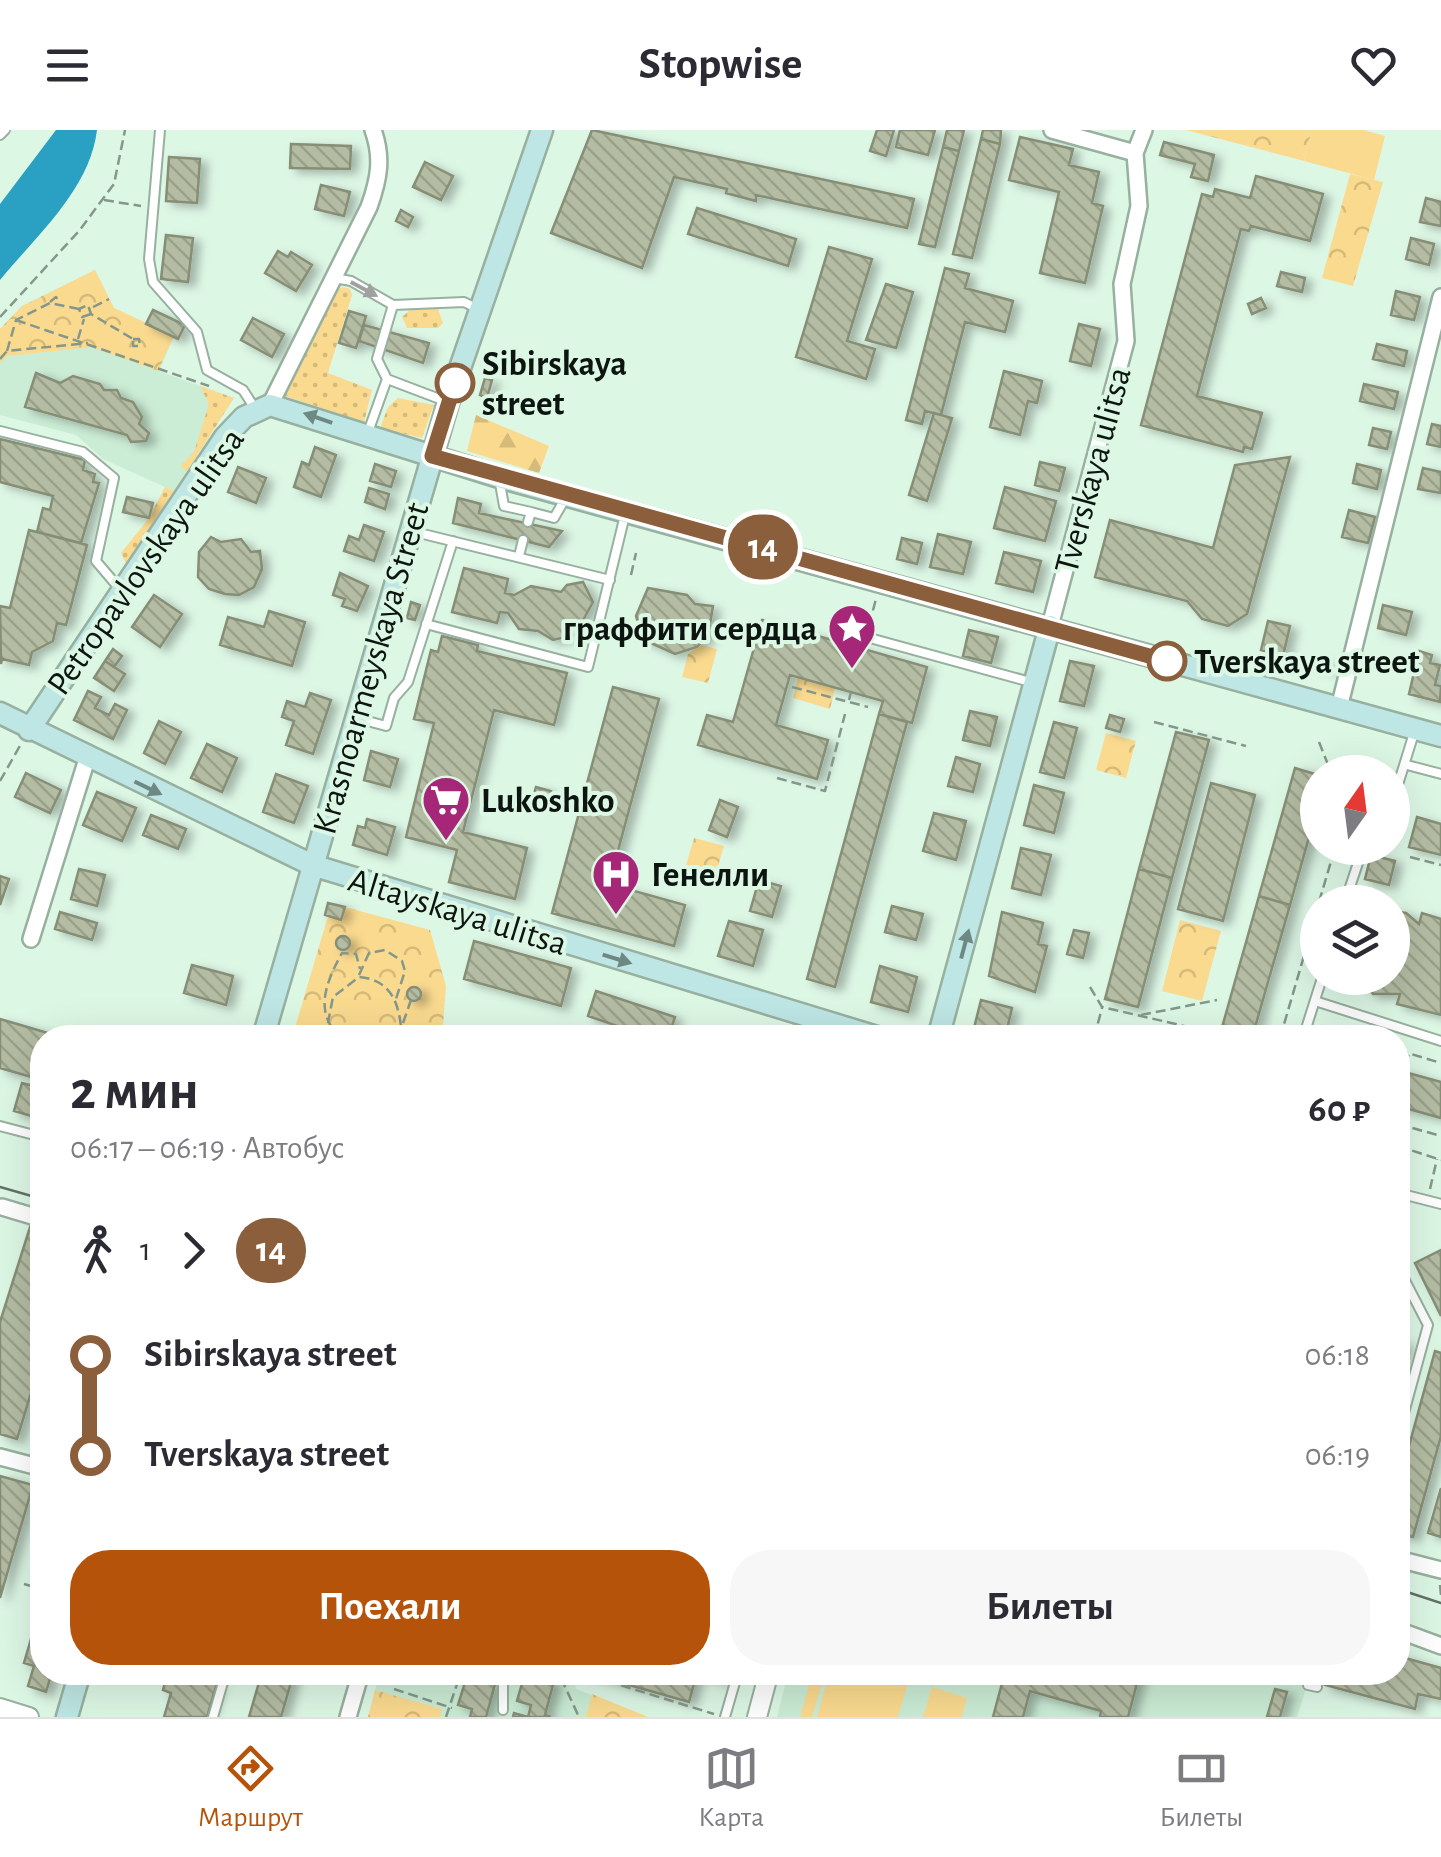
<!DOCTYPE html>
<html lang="ru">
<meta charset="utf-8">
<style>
body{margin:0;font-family:"Alegreya Sans",sans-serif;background:#f7f7f7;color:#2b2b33;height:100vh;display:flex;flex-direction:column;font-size:38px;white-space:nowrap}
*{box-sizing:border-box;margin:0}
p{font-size:32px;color:#7c7c81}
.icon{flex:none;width:55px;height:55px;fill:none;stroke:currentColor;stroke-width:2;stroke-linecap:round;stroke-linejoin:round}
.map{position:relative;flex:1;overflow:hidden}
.drawer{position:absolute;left:30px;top:895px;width:1380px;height:660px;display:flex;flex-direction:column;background:#fff;border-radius:40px;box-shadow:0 10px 40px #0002}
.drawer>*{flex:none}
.badge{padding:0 20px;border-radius:32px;font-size:35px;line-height:65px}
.needle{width:65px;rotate:14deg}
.fabs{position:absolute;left:1300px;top:625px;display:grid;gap:20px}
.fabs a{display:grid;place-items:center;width:110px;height:110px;border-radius:50%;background:#fff;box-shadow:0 10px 40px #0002;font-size:50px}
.map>.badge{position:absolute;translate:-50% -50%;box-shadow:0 0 0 5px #fff}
.legs{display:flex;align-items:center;gap:15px;height:110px;padding:0 40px;font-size:32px}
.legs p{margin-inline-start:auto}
.summary{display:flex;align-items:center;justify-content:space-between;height:170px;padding:0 40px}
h1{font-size:55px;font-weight:700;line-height:75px}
.primary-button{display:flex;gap:20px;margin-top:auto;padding:20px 40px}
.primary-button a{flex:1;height:115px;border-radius:40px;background:#b45309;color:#fff;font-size:40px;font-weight:700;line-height:115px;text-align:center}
.primary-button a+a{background:#f7f7f7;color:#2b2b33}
ul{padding:0 40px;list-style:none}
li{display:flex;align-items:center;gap:35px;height:100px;font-size:38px}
li i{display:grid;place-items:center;width:15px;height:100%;margin:0 12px;background:currentColor}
li i::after{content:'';width:25px;height:25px;margin:-12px;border:8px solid;border-radius:50%;background:#fff}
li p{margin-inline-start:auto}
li:first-child i{background:linear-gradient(#0000 50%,currentColor 0)}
li:last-child i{background:linear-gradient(currentColor 50%,#0000 0)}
header{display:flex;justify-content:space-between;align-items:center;height:130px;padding:0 40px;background:#fff;font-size:45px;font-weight:700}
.tabs{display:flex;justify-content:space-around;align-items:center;height:140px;border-top:2px solid #e1e1e2;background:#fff;font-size:28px;color:#7c7c81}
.tabs a{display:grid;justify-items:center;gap:5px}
.tabs .on{color:#b45309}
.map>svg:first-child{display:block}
</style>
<header><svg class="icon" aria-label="menu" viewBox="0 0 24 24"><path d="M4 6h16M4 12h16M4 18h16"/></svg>Stopwise<svg class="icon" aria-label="heart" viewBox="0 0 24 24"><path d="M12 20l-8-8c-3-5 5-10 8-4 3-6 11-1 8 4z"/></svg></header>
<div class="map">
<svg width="1441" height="1587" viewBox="0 0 1441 1587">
<defs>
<pattern id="grass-dots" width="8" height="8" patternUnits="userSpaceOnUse" patternTransform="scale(2.5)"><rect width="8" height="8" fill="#fada8f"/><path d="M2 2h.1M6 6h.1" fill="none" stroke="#d5ba7a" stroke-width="1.8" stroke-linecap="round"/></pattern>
<pattern id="forest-firs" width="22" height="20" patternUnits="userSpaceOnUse" patternTransform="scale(2.5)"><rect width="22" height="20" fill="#fada8f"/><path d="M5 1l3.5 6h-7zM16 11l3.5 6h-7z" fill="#d5ba7a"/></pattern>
<pattern id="park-crowns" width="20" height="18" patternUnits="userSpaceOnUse" patternTransform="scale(2.5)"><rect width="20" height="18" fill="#fada8f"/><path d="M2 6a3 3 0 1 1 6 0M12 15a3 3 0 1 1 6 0" fill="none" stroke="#d5ba7a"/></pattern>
<pattern id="building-back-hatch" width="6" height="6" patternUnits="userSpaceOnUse" patternTransform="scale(2.5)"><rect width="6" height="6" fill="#b4bca3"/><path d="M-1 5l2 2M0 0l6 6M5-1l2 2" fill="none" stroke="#9aa18b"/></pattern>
<filter id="shadow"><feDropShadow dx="7" dy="4" stdDeviation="5" flood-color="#0004"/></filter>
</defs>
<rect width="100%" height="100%" fill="#ddf7e5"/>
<path fill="#cbecd5" d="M95,140L114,178L174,206L159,241L234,268L174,361L103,329L76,305L0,285V199L22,176Z
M380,1542L572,1543L576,1559L648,1587H368Z
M788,1543H1311L1297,1587H777Z"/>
<path fill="url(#grass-dots)" d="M343,157L350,159L352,165L328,243L372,260L364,292L282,265L337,159Z
M411,179H438L443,193L438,198H407L402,187Z
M200,256L234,268L187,341L180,336L194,322L209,274Z
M398,268L434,275L422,308L380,298L388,277Z
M165,357L174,361L126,434L121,423L149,388Z"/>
<path fill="url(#forest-firs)" d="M476,285L549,316L539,343L467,321Z"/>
<path fill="url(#park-crowns)" d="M1186,0H1312L1304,31Z
M1350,44L1383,52L1353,156L1322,148Z
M95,140L114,178L174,206L158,241L92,217L7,226L0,233V199L22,176Z
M701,515L717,519L708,553L682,547L688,524Z
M798,547L835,558L830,579L793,568Z
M1106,603L1136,611L1126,648L1096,640Z
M694,708L724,716L712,756L684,742Z
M345,777L430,800L446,856L442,907L292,908L328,786L341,789Z
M1180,790L1221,801L1202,871L1162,861Z
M375,1560L442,1579L440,1587H368Z
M592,1564L648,1587H586Z"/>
<path fill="#fada8f" d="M1312,0H1364L1385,6L1374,50L1304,31Z
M812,1543H825L812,1587H800Z
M829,1543H911L898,1587H817Z
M932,1557L967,1568L962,1587H923Z"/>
<path fill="#2aa0c2" d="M56,0H97C90,59 37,105 0,150V74Z"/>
<path fill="url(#building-back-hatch)" stroke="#878e76" stroke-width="2.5" filter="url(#shadow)" d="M592,0L914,69L907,98L756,65V71L726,63L727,59L674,47L642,138L551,103Z
M877,0H894L886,26L870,21Z
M900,0H935L928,25L896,17Z
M947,0H964L959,21L943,17Z
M983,0H1001L1000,14L981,9Z
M1020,7L1073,19L1069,35L1099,42L1092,73L1103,76L1085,153L1040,143L1059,62L1009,50Z
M981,9L1000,14L972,128L953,124Z
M1164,12L1214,25L1208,51L1191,47L1195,34L1160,25Z
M291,14L351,16L350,39L290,38Z
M943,17L959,21L935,117L919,114Z
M169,27L200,29L197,73L166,71Z
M425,32L453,46L441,70L413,57Z
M1256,46L1323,64L1310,111L1251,96L1249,101L1241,99L1197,266L1262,283L1252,319L1244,317L1243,322L1141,295L1202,64L1213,67L1215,59L1250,68Z
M321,55L350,62L344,86L315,79Z
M1426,68L1441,72V96L1420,92Z
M697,78L796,109L788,136L688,104Z
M401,80L413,87L408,97L396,91Z
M166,105L193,108L188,152L161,149Z
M1411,108L1434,114L1429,135L1406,129Z
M829,117L872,129L847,211L875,219L866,249L796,227Z
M278,121L288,127L291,122L312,135L296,161L265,143Z
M945,138L969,144L965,158L1013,171L1005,202L965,192L941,285L925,281L922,294L906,290Z
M1281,142L1305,148L1302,162L1277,156Z
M886,154L913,162L896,218L866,210Z
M1396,161L1420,167L1414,190L1391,185Z
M1261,168L1266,178L1252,184L1248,174Z
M153,180L185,195L178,209L146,194Z
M349,181L366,186L356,218L339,213Z
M253,188L284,204L272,227L241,210Z
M1079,194L1100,199L1091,236L1070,231Z
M364,195L429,213L423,233L359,211Z
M1377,214L1407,221L1404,236L1373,229Z
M1004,241L1042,251L1037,273L1028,271L1020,305L990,297Z
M36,243L60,253L73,246L100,254L104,260H117L121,268L133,272L142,287L139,294L149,303L146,311L131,312L127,305L25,277Z
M485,248L492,250L487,268L480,265Z
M1364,254L1398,262L1394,279L1360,271Z
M934,283L952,288L927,371L909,365Z
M1432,294L1441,296V317L1427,314Z
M1373,298L1391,302L1387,319L1369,315Z
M0,309L85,330L83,340L95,344L93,352L99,353L81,413L37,402L43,378L50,380L53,366L0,352Z
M315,317L336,325L321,367L294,357L302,332L309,335Z
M1290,327L1247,484L1228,496L1202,489L1187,471L1095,447L1110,390L1213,418L1235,335Z
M1040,332L1065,338L1059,361L1035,355Z
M375,334L396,341L391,357L370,351Z
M1357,334L1381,340L1377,359L1353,353Z
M238,337L266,348L256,373L228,362Z
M1423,338L1441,342V363L1418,359Z
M1005,357L1056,371L1045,411L994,398Z
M369,358L389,364L385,379L365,372Z
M127,367L153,373L149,388L123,382Z
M458,368L481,374L479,383L562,401L549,417L453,393Z
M1349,380L1375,387L1368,413L1342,407Z
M364,395L384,402L374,431L344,421L349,406L359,410Z
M29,400L87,415L66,495L57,493L53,511L32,522L29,535L2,529L1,534L0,476L10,478Z
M938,404L971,412L963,444L930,437Z
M211,407L221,412L241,409L251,422L260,421L262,439L254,457L239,465L225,464L209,459L198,447L199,422Z
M902,408L922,413L917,434L897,429Z
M1004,422L1041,431L1033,462L996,453Z
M464,438L508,449L505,463L514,465L531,456L561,462L567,455L583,452L593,472L575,505L553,510L538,501L519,499L508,483L500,482L497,493L452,482Z
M340,443L368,456L357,481L342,476L345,469L333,465Z
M648,458L687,465L695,474L713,476L708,506L697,517L675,524L644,510L636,486Z
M154,465L182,484L160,517L132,497Z
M411,472L420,475L415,490L407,488Z
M1383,475L1412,482L1406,505L1378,498Z
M269,481L305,492L292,536L220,515L228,487L264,497Z
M762,490L927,537L912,593L879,584L883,571L790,545L776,595L828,610L817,649L698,615L707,585L733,592Z
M1268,491L1290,496L1283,526L1261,520Z
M969,500L998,507L991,533L963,526Z
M442,506L478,515L477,521L567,543L554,595L494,580L463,702L527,718L515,769L449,752L457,720L406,707L434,593L414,589L431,520L438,522Z
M113,519L122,526L114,537L105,531Z
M1419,521L1432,525L1430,533L1440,535L1435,555L1441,556L1440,572L1409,564Z
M1316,529L1332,533L1330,539L1315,535Z
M105,531L125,544L114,561L94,548Z
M1070,531L1094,536L1084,576L1060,571Z
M613,557L659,569L609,754L685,775L674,816L552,783Z
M88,561L101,567L95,578L109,585L115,574L127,580L113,609L74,590Z
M310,563L331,570L313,624L286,615L294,591L282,587L287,571L305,577Z
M970,581L997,587L990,616L963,610Z
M879,584L907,592L835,857L807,849Z
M1110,585L1124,589L1120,602L1106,598Z
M159,591L181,602L165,634L144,623Z
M1054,592L1077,598L1064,648L1040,642Z
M1176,602L1209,610L1172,748L1139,739Z
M207,614L237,628L222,662L191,648Z
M371,621L398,629L390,657L364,650Z
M956,627L980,634L973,662L948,656Z
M1295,638L1318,645V675L1290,775L1259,766Z
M26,643L61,660L50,683L15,667Z
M276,644L308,656L294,693L263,682Z
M1211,653L1255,665L1223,791L1178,779Z
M1034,655L1064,663L1054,703L1024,695Z
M536,657L551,661L547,674L532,670Z
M97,662L136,678L122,711L83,695Z
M720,670L738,677L727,707L709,700Z
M934,683L966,691L956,730L923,721Z
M151,685L186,699L178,719L143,705Z
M1417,687L1441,694V725L1409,717Z
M367,689L395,697L387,725L353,715L358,696L365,698Z
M1021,718L1051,725L1041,765L1012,758Z
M1371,725L1395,731L1389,755L1365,749Z
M79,739L105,745L97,776L71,769Z
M1139,739L1172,748L1138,877L1105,869Z
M0,746L9,749L0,775Z
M759,750L781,756L772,787L750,781Z
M1259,766L1290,775L1252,908H1245L1221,901Z
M328,773L345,777L341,790L325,785Z
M892,776L923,784L916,810L885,802Z
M1392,781L1406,783L1419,794L1422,783L1441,789V885L1397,874L1400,864H1373L1364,853V848H1392V832L1398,839L1400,831L1394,829L1404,815L1392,817Z
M60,782L97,793L92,810L55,799Z
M1002,782L1043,793L1038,814L1047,816L1035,862L989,846Z
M729,791L763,800L753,836L718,826Z
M1074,800L1089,803L1083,828L1067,824Z
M336 813a7 7 0 1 1 14 0a7 7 0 1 1-14 0Z
M474,811L571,838L561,876L464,849Z
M192,835L233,846L226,875L184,863Z
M880,836L917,847L908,882L871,872Z
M407 864a7 7 0 1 1 14 0a7 7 0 1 1-14 0Z
M596,861L675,887L668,908H652L588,886Z
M981,870L1012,878L1005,908L973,902Z
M0,889L65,908H42V950L0,938Z
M1401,941L1441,952V988L1398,976Z
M22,953L42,958V989L14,981Z
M31,1094L42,1097V1227L17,1309L0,1304V1192Z
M1441,1120V1186L1415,1133Z
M1398,1211L1406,1213L1398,1243Z
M1435,1221L1441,1223V1306L1413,1407L1398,1403V1356Z
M42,1284V1327L32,1325Z
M0,1346L33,1355L0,1468Z
M1441,1358V1407L1428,1403Z
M33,1502L42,1505V1542H52L46,1562L28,1556L34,1536L24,1533Z
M1398,1526L1441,1538V1569L1418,1564L1415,1579L1325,1555L1329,1542H1398Z
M168,1542L217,1553L207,1587H164L171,1563L163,1560Z
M262,1542H294L281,1587H249Z
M583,1542H695L697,1543L689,1572Z
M697,1542H727L725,1551Z
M1005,1542H1140L1128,1587H1100L1101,1581L1030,1561L1023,1587H993Z
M525,1543L554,1551L545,1585L551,1587H513L514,1583L528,1587L531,1575L517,1571Z
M467,1546L495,1554L486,1587H470L472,1579L458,1575Z
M1275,1559L1287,1562L1280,1587H1267Z"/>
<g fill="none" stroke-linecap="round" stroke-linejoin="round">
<g stroke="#98b09f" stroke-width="12">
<path id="service" d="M160,0L149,129L153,152L197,202L207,240L243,260L256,280
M0,5L5,0
M334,148L351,151L393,175
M445,271L387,249L377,229L393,175L464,172L476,178
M0,301L83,322L114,348L96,431L119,458
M367,305L387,249
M499,348L504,376L531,382
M528,392L531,382L554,388L565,369
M415,402L610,450
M519,426L523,410
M426,494L588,537L625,385
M866,507L1034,553
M360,589L386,596L394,568L408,552L453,411
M1407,635L1441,644
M1392,674L1414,603
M1345,772L1363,718
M1315,871L1441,911
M813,908L818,890
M1303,908L1322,848
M0,996L42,1007
M1398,1063L1441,1074
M1398,1137L1428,1195L1398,1305
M202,1542L224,1549
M496,1542L503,1555V1580
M397,1545L398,1542
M1308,1555L1317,1557
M213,1587L226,1542
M725,1587L738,1542"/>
</g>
<g stroke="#98b09f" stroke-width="20">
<path id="minor" d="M1052,0L1135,23
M270,275L369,77C379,49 383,28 373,0
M1050,496L1126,211L1122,154L1139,76L1135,23L1144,0
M1339,578L1441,167
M31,809L87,629
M2,1077L42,1089
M0,1327L42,1338
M1398,1429L1441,1440
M1398,1500L1441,1516
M348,1587L361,1542"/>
</g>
<g stroke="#98b09f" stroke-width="22">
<path id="tertiary" d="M0,1578L29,1587
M757,1587L769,1542"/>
</g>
<g stroke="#98b09f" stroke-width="25">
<path id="secondary" d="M0,583L312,735L880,908
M29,600L225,307L244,287L270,275L499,347L1441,606
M263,908L448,273L542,0
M938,908L1050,496
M67,1587L80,1542"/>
</g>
<path stroke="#84978a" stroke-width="2.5" stroke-dasharray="10 5" stroke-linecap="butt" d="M104,70L141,76
M50,172L56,167L60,173
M93,177L109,169
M91,184L82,187L79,179L88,175L91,184L133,209
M0,187L79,101L114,54L125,0
M16,190L209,256
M78,209L84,189
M133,209H139L140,216H133Z
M7,221L16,190L50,173L79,179
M0,229L7,221L88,213
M631,445L636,423
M869,495L876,469
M792,557L868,577
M849,570L851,562
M1154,592L1246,616
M1319,612L1331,642
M777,648L825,661L845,584
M0,651L21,614
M1410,727L1441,735
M1319,772L1335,718
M359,845L369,823L385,820L402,831L405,841L396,869
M1090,857L1102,877L1236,908
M1141,885L1217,870
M403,893L411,870
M1321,896L1357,908
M325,908L333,867L359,847C394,850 400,877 402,908
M341,908C313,883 326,852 342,823L356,824L360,839
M1094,908L1102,878
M1280,908L1318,778
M1398,920L1441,933
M1398,939L1409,925
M1398,994L1441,1006
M1400,997L1405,1019
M1398,1016L1441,1030
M1430,1059L1437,1029
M24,1454L42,1459
M1440,1455L1441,1465
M548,1542L560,1546L579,1587
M578,1542L714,1584
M1276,1545L1296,1551
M515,1555L519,1542
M394,1559L452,1578
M446,1587L461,1542"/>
<use href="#service" stroke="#fff" stroke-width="8"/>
<use href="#minor" stroke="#fff" stroke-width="15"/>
<use href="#tertiary" stroke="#fff" stroke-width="18"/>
<use href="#secondary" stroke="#bee6e4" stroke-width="20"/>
<path stroke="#627167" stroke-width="2.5" d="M0,1057L42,1069
M1398,1459L1441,1473"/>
</g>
<defs><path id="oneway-solid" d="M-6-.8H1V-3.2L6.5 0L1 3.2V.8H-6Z" transform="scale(2.5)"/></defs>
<use fill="#9ea19f" href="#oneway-solid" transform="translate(364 159) rotate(28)"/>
<g fill="#6e8884">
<use href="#oneway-solid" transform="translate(318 288) rotate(-161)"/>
<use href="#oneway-solid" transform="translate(148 658) rotate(26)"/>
<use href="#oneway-solid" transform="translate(965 814) rotate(-75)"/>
<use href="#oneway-solid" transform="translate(617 829) rotate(17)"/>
</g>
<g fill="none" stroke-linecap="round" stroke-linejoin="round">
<g stroke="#fff" stroke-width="22">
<path id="line-1" d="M455,253L432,326L1167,531"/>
</g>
<use href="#line-1" stroke="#8b5e3c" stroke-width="15"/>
</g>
<defs>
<g id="sight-pin" transform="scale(2.5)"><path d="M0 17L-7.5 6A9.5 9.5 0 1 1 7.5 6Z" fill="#a62778" stroke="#ddf7e5"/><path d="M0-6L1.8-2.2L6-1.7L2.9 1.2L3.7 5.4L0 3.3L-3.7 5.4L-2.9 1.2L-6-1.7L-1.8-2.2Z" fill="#fff"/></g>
<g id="supermarket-pin" transform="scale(2.5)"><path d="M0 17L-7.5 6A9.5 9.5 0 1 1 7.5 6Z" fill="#a62778" stroke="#ddf7e5"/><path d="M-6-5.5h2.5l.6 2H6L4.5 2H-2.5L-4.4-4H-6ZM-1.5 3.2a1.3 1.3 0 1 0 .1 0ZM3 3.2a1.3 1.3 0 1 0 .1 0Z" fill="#fff"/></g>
<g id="hospital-pin" transform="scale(2.5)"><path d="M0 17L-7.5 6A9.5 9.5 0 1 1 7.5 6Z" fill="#a62778" stroke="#ddf7e5"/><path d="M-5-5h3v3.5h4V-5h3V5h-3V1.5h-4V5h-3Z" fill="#fff"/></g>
</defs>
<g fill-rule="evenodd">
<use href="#sight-pin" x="852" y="498"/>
<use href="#supermarket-pin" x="446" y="670"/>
<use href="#hospital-pin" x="616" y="744"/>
</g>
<g fill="#fff" stroke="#8b5e3c" stroke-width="5">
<circle cx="455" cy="253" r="18"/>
<circle cx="1167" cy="531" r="18"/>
</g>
<g text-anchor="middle" stroke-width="8" stroke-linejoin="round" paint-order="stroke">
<g font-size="35" font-weight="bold" fill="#0c150f" stroke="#ddf7e5" text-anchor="start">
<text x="482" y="245">Sibirskaya<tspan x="482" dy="40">street</tspan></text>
<text x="1194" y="543">Tverskaya street</text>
</g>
<g font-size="35" fill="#0c150f" stroke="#ddf7e5">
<text transform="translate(1092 340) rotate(-75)" y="12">Tverskaya ulitsa</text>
<text transform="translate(145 431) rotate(-55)" y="12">Petropavlovskaya ulitsa</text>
<text transform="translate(370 538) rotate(-74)" y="12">Krasnoarmeyskaya Street</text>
<text transform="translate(458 781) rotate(17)" y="12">Altayskaya ulitsa</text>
</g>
<g font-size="35" font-weight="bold" fill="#0c150f" stroke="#ddf7e5" text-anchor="start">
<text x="817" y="510" text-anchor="end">граффити сердца</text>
<text x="481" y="682">Lukoshko</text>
<text x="651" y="756">Генелли</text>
</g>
</g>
</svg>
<div class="fabs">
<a><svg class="needle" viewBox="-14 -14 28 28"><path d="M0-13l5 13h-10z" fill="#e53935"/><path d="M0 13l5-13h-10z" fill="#7c7c81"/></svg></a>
<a><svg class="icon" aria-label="layers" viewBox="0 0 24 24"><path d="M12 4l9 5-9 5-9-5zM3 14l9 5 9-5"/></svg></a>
</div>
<b class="badge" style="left:763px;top:417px;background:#8b5e3c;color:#fff">14</b>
<section class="drawer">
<div class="summary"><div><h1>2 мин</h1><p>06:17 – 06:19 · Автобус</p></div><b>60 ₽</b></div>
<div class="legs"><svg class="icon" aria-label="walk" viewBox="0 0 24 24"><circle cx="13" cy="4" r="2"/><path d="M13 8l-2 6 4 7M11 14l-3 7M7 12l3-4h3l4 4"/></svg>1<svg class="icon" aria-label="forward" viewBox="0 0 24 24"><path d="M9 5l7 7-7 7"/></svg><b class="badge" style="background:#8b5e3c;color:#fff">14</b></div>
<ul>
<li><i style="color:#8b5e3c"></i><b>Sibirskaya street</b><p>06:18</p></li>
<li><i style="color:#8b5e3c"></i><b>Tverskaya street</b><p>06:19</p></li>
</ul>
<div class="primary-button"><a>Поехали</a><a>Билеты</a></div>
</section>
</div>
<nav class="tabs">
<a class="on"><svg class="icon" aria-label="directions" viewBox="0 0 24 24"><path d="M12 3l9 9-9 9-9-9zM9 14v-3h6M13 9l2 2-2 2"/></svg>Маршрут</a>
<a><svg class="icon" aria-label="map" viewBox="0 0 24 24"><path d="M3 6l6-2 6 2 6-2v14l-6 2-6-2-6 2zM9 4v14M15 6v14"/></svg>Карта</a>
<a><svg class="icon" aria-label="tickets" viewBox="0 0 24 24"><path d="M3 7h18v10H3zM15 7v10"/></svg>Билеты</a>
</nav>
